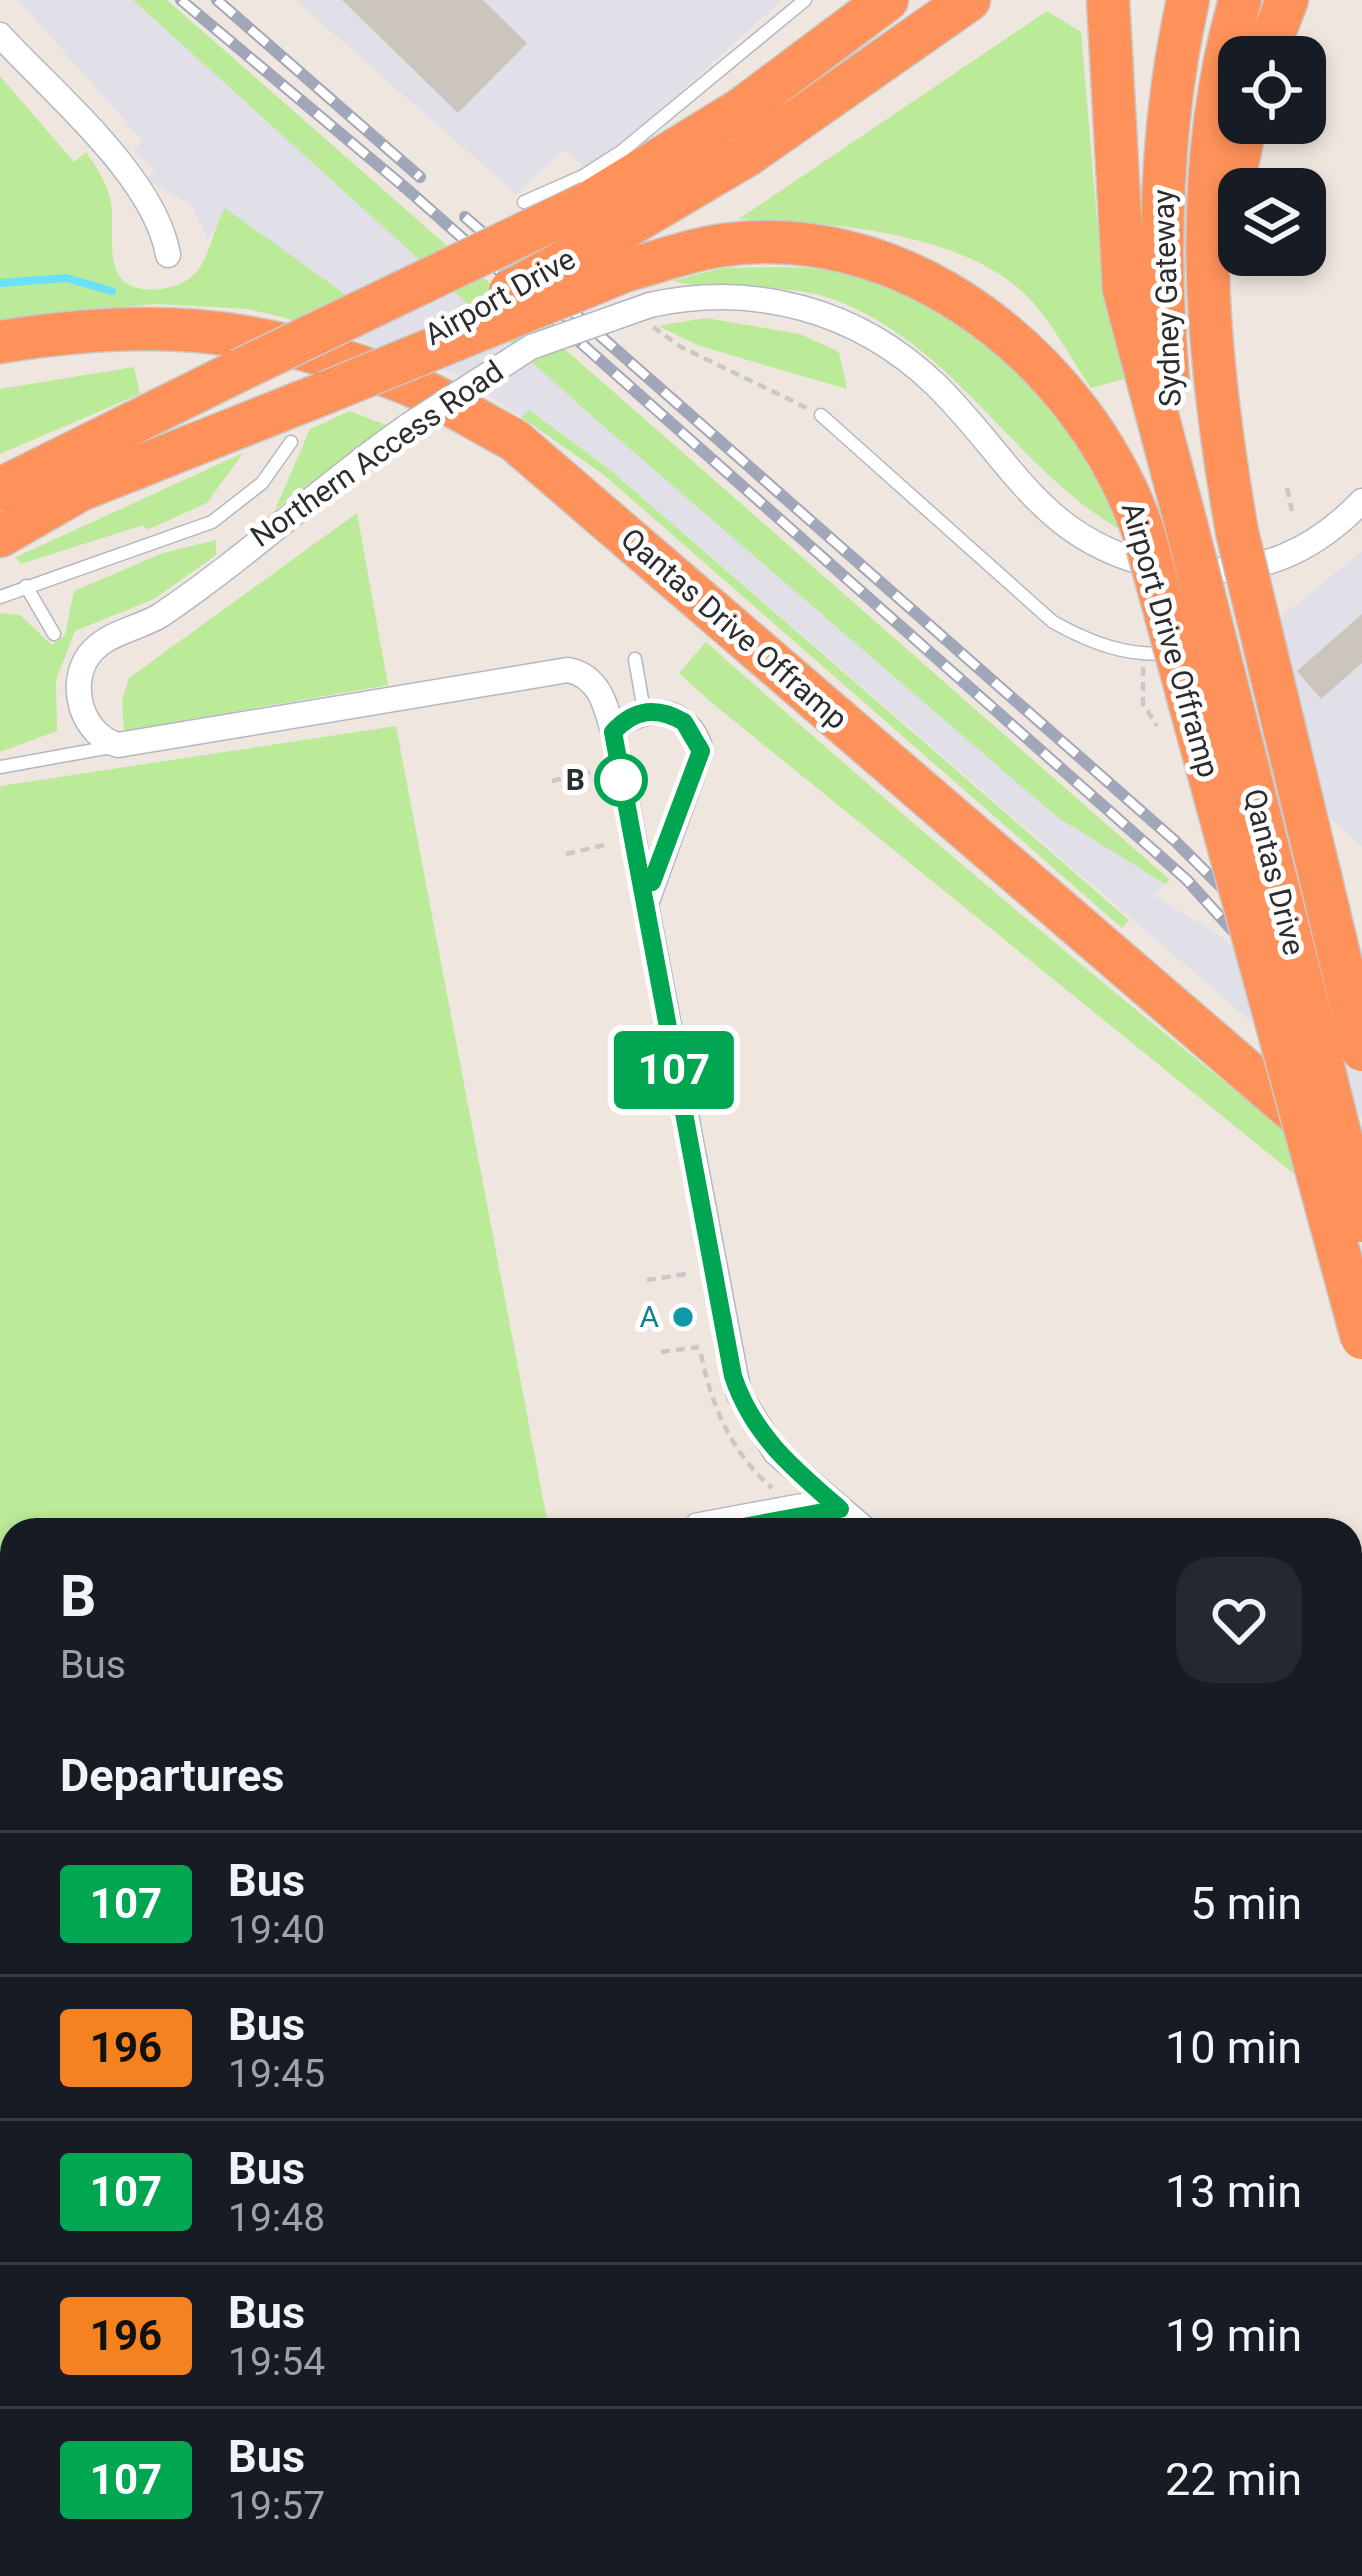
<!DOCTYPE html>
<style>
body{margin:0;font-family:Roboto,sans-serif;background:#242831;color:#f1f3f6;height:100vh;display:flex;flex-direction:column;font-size:45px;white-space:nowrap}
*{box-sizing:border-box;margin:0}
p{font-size:39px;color:#9ea1a6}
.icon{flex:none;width:66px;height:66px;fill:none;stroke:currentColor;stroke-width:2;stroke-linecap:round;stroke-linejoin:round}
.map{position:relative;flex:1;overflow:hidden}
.side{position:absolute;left:0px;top:1518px;width:1362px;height:1059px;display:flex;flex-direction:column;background:#171b24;border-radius:36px 36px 0 0;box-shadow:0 6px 18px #0003}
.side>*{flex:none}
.badge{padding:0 24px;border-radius:9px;font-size:42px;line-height:78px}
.fabs{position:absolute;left:1218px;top:36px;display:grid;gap:24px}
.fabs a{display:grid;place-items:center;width:108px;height:108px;border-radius:24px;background:#171b24;box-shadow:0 6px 18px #0003;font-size:60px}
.map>.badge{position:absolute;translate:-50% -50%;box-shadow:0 0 0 6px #fff}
h2{padding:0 60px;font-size:45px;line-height:108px}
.round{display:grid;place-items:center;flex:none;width:126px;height:126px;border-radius:36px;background:#242831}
.headline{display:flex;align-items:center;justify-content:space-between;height:204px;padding:0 60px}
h1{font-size:57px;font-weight:700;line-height:90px}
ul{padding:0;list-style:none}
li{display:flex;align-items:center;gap:36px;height:144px;padding:0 60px;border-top:3px solid #363941}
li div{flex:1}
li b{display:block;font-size:45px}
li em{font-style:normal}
li .badge{min-width:132px;font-weight:700;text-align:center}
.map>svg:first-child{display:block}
</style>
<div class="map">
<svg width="1362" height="2576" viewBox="0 0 1362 2576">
<rect width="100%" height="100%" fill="#efe7df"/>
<path fill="#e1e0e8" d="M18,0H133L586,411L1057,817L1165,884L1153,895L1223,937L1362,1072V1117L608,468L530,410L521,417L454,373L314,325L266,241L226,209L208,239L191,205L145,179L155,172L134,150L143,141Z
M295,0H782L591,173L564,150L516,194Z
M1362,551V846L1187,694Z"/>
<path fill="#dadee8" d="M1362,1969V2576H0V2270L12,2267V2565H1350V1972Z"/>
<path fill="#bbea98" d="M133,0H167L1170,880L1165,884L1057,817L586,411Z
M1047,11L1081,32L1097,220L1139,375L1091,388C1071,359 1052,322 1028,297C963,231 827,222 739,219Z
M0,76L74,162L86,152C96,167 108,184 111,202C117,235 95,296 161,289C176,287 192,280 200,267C211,250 214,227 225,208L360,305L314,325L248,309L156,304L0,320Z
M723,268C759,268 797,265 833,271C936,288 1025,360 1080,446C1096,471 1107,502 1119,529C1012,466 955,345 835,300C781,280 726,294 672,281Z
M706,318L800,334L839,352L847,389L700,346L658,326Z
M134,367L140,394L0,454V389Z
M529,410L608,468L1129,920L1122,928L604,475L521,417Z
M350,411L386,425L275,510L310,429Z
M243,453L207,503L147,530L143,525L21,564L16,557Z
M357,513L388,685L124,731L122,700L129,678Z
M216,540V555L154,599L75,631L56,680L57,731L0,752V613L20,615L52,645L65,635L74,591L163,553Z
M706,642C919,831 1137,1015 1362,1191V1229L712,703L679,673Z
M396,726L549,1530H12V1930L0,1933V786Z
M212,2565H509L511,2576H213Z
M826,2565H1311L1313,2576H828Z"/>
<path fill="#6be0f9" d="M1362,1571V1822L1350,1826V1584Z
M12,1972V2132L0,2136V1975Z"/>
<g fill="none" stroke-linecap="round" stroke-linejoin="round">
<path stroke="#6be0f9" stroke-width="8" d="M0,283L66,278L112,291"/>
</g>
<path fill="#cbc5bd" d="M342,0H483L527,43L458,113Z
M1362,614V663L1321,699L1297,671Z"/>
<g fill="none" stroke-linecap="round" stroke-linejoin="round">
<g stroke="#b3b7c2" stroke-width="15">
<path id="lane" d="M524,202L583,176L622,151L805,0
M821,415L1053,622C1091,643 1127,657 1170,653
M26,586L54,634
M0,597L212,522L262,483L291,442
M635,659L644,711
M0,767L111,747
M694,1520L823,1496
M688,1530L695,1529
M727,1530L839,1509
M1350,1900L1362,1898
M1350,1935L1362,1932
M1350,2006L1362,2003
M0,2193L12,2190
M0,2231L12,2228
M0,2306L12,2301"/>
</g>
<g stroke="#b3b7c2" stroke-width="27">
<path id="street" d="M0,35C53,93 155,177 168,255
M650,305C755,282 858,310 936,385C1013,461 1041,540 1156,566
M409,425C324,484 246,558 161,615C139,629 106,632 89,655C67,685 82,735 118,745L568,670C599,676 606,705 613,732L739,1394L776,1453L866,1530
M1191,570C1261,574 1313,552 1362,501
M613,732C642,701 690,706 701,751L646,904"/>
</g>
<g stroke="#c8c8c8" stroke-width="45">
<path id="highway" d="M1108,0L1124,290L1186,524
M1265,57L1287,0
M1229,201L1246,123
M590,202L740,110L887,0
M609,237L746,156L969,0
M627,270C657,262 687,251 717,246C905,216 1084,361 1143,531
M0,342C146,318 251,325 390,377C433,392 474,419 514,440L1320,1134
M1168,380C1157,252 1160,126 1188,0
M0,489L240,370
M1237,532C1206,353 1189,177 1240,0
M0,536L80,490L327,392"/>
</g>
<path stroke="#c8c8c8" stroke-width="4.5" stroke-dasharray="9 6" stroke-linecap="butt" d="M653,327L681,347L807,408
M1287,488L1292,511
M1143,667V704L1157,726
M552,781L590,772
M566,854L605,845
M647,1280L686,1274
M661,1352L699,1347
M701,1354C711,1405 732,1454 772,1488
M1350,1543L1362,1559
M0,1958L12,1955
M0,2155L12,2152"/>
<use href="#lane" stroke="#fff" stroke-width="12"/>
<use href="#street" stroke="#fff" stroke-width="24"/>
<use href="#highway" stroke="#ff925a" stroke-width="42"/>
<g stroke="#a1a6b9" stroke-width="12">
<path id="rail" d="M181,0L408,190L1187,880L1250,950L1362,1052
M217,0L420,177
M465,217L1174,840L1362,1027"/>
</g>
<use href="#rail" stroke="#fff" stroke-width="8" stroke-dasharray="22" stroke-linecap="butt"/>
<g stroke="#b3b7c2" stroke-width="27" stroke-linecap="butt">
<path id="street-bridge" d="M409,425L531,347L650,305"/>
</g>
<g stroke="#c8c8c8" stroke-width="45" stroke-linecap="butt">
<path id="highway-bridge" d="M510,291L609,237
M240,370L590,202
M327,392L627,270
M1186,524L1362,1221
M1143,531L1362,1338
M1237,532L1362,1050"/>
</g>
<use href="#street-bridge" stroke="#fff" stroke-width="24"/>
<use href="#highway-bridge" stroke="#ff925a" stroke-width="42"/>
</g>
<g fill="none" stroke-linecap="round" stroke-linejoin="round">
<g stroke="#fff" stroke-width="27">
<path id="line" d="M652,882L701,751L684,722C657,706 634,709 613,732L733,1376C753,1436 794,1469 840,1509L727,1530"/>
</g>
<use href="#line" stroke="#00a651" stroke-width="18"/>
</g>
<circle fill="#fff" stroke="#00a651" stroke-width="6" cx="621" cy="780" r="24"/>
<circle fill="#0f9aa8" stroke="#fff" stroke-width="4.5" cx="683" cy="1317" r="12"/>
<g text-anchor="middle" stroke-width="10" stroke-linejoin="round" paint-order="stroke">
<g font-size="30" fill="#2d2d2d" stroke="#fff">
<text transform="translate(500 297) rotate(-29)" y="10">Airport Drive</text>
<text transform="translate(1167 298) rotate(-92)" y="10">Sydney Gateway</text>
<text transform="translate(377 454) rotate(-35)" y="10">Northern Access Road</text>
<text transform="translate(734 629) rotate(41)" y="10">Qantas Drive Offramp</text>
<text transform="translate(1170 640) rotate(74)" y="10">Airport Drive Offramp</text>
<text transform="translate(1274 872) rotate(76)" y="10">Qantas Drive</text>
</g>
<g font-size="30" font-weight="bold" fill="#2d2d2d" stroke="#fff" text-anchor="end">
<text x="585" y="790">B</text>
</g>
<g font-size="30" fill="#0d838f" stroke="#fff" text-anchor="end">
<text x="659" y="1327">A</text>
</g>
</g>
</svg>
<div class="fabs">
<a><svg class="icon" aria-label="locate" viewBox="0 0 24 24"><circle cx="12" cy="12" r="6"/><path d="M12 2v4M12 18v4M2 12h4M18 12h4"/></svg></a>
<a><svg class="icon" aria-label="layers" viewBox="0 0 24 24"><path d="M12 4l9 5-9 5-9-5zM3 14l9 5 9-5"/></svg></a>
</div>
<b class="badge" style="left:674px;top:1070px;background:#00a651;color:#fff">107</b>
<section class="side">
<div class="headline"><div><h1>B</h1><p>Bus</p></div><a class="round"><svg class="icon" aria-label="heart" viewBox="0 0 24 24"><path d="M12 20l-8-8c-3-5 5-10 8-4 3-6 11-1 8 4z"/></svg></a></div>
<h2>Departures</h2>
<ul>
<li><span class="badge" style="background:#00a651;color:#fff">107</span><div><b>Bus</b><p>19:40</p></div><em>5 min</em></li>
<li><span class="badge" style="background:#f58220;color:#111">196</span><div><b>Bus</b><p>19:45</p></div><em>10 min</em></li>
<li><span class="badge" style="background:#00a651;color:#fff">107</span><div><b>Bus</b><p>19:48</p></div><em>13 min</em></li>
<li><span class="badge" style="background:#f58220;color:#111">196</span><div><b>Bus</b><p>19:54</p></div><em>19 min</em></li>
<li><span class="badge" style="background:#00a651;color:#fff">107</span><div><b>Bus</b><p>19:57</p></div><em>22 min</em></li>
</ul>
</section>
</div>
